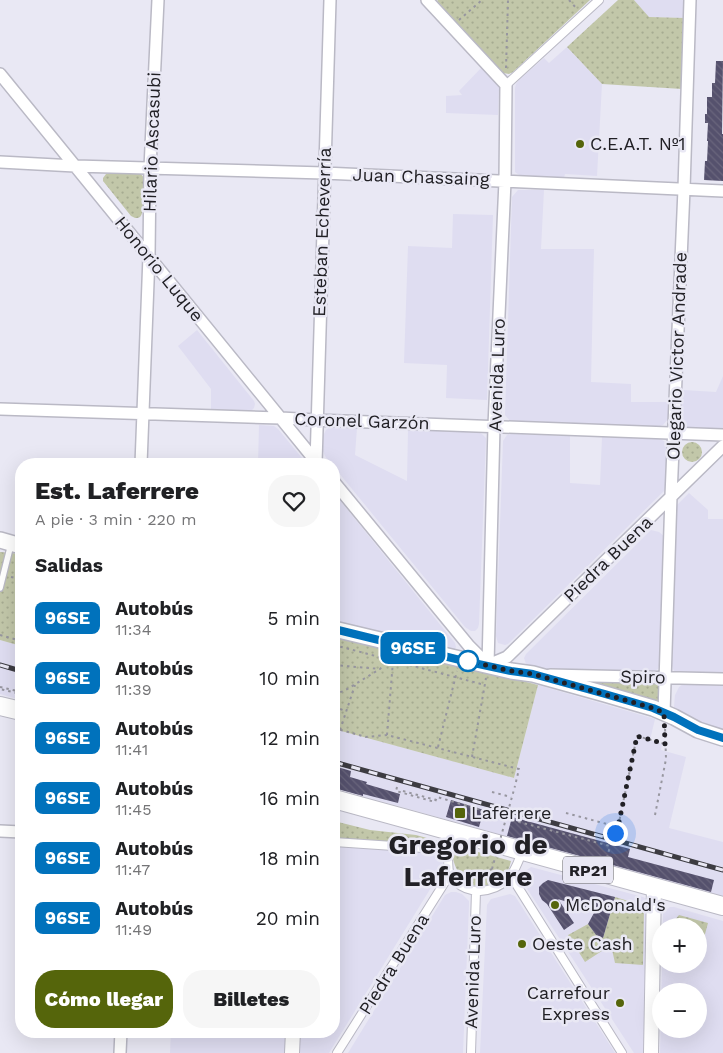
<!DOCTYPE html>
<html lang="es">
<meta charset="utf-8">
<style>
body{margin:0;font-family:"Work Sans",sans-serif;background:#f6f6f6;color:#202124;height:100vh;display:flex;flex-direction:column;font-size:19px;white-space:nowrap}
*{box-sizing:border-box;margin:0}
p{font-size:16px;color:#757577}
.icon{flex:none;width:28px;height:28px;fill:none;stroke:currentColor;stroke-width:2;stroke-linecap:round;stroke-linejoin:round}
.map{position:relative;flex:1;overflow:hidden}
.side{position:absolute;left:15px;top:458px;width:325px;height:580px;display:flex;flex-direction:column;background:#fff;border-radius:20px;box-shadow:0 5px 20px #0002}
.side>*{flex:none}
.badge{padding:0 10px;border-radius:8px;font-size:18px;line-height:32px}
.buttons{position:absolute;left:652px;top:918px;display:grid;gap:10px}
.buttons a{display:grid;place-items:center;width:55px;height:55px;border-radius:50%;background:#fff;box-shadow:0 5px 20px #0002;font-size:25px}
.you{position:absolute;width:25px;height:25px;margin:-12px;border:4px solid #fff;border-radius:50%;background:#1a73e8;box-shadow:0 0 0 8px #1a73e833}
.map>.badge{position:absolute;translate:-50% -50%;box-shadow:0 0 0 2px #fff}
h2{padding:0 20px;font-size:19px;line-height:45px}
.round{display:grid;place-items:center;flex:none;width:52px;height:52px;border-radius:20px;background:#f6f6f6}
.headline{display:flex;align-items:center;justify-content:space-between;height:85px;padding:0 20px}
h1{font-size:24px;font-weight:800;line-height:38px}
.button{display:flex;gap:10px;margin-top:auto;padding:10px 20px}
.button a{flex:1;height:58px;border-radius:20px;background:#55650b;color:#fff;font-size:20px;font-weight:800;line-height:58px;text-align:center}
.button a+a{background:#f6f6f6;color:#202124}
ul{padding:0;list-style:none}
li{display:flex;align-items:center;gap:15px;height:60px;padding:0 20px}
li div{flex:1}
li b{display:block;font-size:19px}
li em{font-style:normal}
li .badge{min-width:55px;font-weight:700;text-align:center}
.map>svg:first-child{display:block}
</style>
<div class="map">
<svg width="723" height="1053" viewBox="0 0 723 1053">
<defs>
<pattern id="grass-dots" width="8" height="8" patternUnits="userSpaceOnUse" patternTransform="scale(1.25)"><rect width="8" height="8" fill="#c2c7a9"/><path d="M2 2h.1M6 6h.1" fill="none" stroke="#a6ab91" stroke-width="1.8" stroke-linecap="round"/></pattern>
<pattern id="building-back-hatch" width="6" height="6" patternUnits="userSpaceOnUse" patternTransform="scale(1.25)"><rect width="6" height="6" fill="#55516d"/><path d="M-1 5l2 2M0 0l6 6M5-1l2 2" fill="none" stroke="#6a667d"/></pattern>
</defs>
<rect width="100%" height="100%" fill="#e9e8f4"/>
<path fill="#dfddf1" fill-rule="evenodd" d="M634,0H685V18L649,17Z
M567,47L602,84L597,176L565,174L564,178L522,177L515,172V88L516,84L519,80L544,58L549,63Z
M482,67L497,82L499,88L498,115L446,113V96L462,95L459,91Z
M518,190H544L541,249H594L591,382L631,384V402H669L668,419L663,425L657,427L511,422L505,415L512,197Z
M453,214L493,215L487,400L446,398L447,365L404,363L408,246L452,248Z
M197,330L254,401L255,404L254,408L251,411H211V389L178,346Z
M723,376V431L694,430L688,428L683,422L681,417L683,390L716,392Z
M259,425L274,426L278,429L307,464H258Z
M331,426L357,428L355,455L407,481L408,430L478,432L482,434L486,438L479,624L478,628L475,631H471L465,627L334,467V464H331L325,456L323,451V436L326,430Z
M511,434L570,436V483L600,485L602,437L660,439L664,441L667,446V483L664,491L508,644L505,645L498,643L496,636L503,441L507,435Z
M334,493L455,643L456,647L455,649L452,650L334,622Z
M689,493L708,510V519H723V676L676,673L673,669L672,665L677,505Z
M651,530L659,532L664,536V539L660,662L658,669L651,673L543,669L526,664L524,658L526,654Z
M0,640L21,646V700L0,694Z
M683,684L723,686V730L698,724L676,711L674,707L675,695L679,687Z
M538,685L655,719L650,740L662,744L661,750L686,757L669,828L723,842V897L334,788V729L514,778Z
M334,846L440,852L442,854L445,861V865L329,1053H298L299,1031H334Z
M531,867L643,897L647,899L650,903L646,1053H634L524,884L522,876L524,872Z
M451,892H456L462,894L469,901V905L463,1053H348L445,895Z
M510,894L515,896L615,1053H480L487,905L491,899Z
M670,907H674L723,921V1053H660L662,964H699V926H663V914L665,911ZM661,991H699V1029H661Z
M171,1031H286L285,1053H170Z"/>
<path fill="url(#grass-dots)" d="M438,0H590L513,72L509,74L503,73L437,1Z
M618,0H634L649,17L685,18L682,89L602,84L567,47Z
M112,173H140L145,179C144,186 145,213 140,217C136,219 135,218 131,216L103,181V178L106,174Z
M682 452a10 10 0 1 1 20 0a10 10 0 1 1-20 0Z
M0,552L21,554V646L0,640Z
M334,633L538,685L514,778L334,729Z
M590,681L656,683L659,685L660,700L657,702L589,682Z
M334,821L370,830L416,835L511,861C510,865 509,869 507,873C505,877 500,881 495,883C471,895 454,875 452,852L445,846L434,844L334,838Z
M615,897L642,905L644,909L643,965L615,963L611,945L585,962L568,935L588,924L596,935L603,938Z
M679,915L708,923L699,956V926H674V921Z"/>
<path fill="url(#building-back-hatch)" d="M716,61H723L722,134H723V181L704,180L705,161H707L708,141H707L708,123H705V114H707V97H712V83H715Z
M334,766L351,771L350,777L367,782L366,784L400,794L398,803L363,794V796L334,788Z
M451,800L484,810L479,827L446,817Z
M512,817L630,849L628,857L714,880L711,892L507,836Z
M548,880L615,897L603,938L596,935L588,924L595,911L558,899L574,923L564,930L547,904L542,900L539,894V887L543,883Z"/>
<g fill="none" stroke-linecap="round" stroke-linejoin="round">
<g stroke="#bab9c5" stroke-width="8">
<path id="service" d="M0,588L11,544"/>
</g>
<g stroke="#bab9c5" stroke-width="10">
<path id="pedestrian" d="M506,85L599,0
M334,842L438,849C454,855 445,863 450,874C452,877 454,879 455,881C462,888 470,891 480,891C505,889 515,874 522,851
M511,876L622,1053
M337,1053L450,874
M471,1053L476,891"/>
</g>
<g stroke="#bab9c5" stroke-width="14">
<path id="minor" d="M427,0L506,85L505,181L494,426L488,665
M0,74L318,464
M0,162L75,166L324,173L723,191
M0,409L281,418L316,420L723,435
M316,463L330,0
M141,464L149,256L150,168L158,0
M334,482L469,646L488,665
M488,665L507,657L723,446
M550,675L723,679
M664,713L671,496L684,189L690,0
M0,831L21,832
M120,1053L121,1031"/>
</g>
<g stroke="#bab9c5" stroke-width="16">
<path id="tertiary" d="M292,1053L293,1031
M651,1053L654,887"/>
</g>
<g stroke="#bab9c5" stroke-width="18">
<path id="secondary" d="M0,540L21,546
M334,629L460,659L511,671L533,674L605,694L653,708L674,717L698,730L723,738"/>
</g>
<g stroke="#bab9c5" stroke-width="20">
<path id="primary" d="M0,706L21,711
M334,799L723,906"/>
</g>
<path stroke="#97969f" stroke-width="2" stroke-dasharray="2.5 4" stroke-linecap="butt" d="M569,0L577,9
M459,20L482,0
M506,68L508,0
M11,577L21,579
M0,635L21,641
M334,645L485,685
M334,665L380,669
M0,687L17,691V693L0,689
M334,694L344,691L380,669L388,659
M334,707L346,711
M334,728L366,737L387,735L519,769L515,786
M340,730L355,685
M387,735L393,661
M438,747L457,671
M472,757L486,678
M397,787L396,791L435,802L437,797L485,811V813L610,846L612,839L618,827L637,736L665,744
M403,791L436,800
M492,792L511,797
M485,811L506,816
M566,813L618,827
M655,815L666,759L665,727
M462,820L466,805
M607,858L610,846
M477,881L478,874L492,869"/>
<use href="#service" stroke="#fff" stroke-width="5.5"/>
<use href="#pedestrian" stroke="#fff" stroke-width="8"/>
<use href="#minor" stroke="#fff" stroke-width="11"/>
<use href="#tertiary" stroke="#fff" stroke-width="14"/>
<use href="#secondary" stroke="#fff" stroke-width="15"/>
<use href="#primary" stroke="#fff" stroke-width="18"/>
<g stroke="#3d3c42" stroke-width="5">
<path id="rail" d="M0,665L21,671
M334,762L723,870"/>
</g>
<use href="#rail" stroke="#e9e8f4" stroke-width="3" stroke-dasharray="9" stroke-linecap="butt"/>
<path stroke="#97969f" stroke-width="2" stroke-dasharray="2.5 4" stroke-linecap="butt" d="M492,869L515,786"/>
</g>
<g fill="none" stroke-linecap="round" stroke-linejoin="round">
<g stroke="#fff" stroke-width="11">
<path id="line" d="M334,629L460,660L511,671L533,674L605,694L653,708L674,717L698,730L723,738"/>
</g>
<use href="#line" stroke="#0072bc" stroke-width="8"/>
<path stroke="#212025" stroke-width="5" stroke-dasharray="0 9" d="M468,661L511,671L533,674L653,708L664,713L665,744L637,736L618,827L615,833"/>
</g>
<g fill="#55650b" stroke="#e9e8f4" stroke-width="2">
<circle cx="580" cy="144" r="5"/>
<rect x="454" y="807" width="12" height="12" rx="2.5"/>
<circle cx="555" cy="905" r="5"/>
<circle cx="522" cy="944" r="5"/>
<circle cx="620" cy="1003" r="5"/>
</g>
<circle fill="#fff" stroke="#0072bc" stroke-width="2.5" cx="468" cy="661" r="10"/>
<g text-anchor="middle" stroke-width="5" stroke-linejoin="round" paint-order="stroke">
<rect fill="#e9e8f4" stroke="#5d5c63" stroke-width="1" x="563" y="856.5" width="50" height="27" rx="4"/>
<g font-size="16" font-weight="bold" fill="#212025">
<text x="588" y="876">RP21</text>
</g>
<g font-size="18" fill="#212025" stroke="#e9e8f4">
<text transform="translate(152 142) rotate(-88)" y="6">Hilario Ascasubi</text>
<text transform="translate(421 177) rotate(2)" y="6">Juan Chassaing</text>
<text transform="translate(322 232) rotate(-88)" y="6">Esteban Echeverría</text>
<text transform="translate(159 269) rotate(51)" y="6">Honorio Luque</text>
<text transform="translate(677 356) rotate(-88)" y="6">Olegario Victor Andrade</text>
<text transform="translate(497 375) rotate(-88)" y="6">Avenida Luro</text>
<text transform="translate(362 421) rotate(2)" y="6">Coronel Garzón</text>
<text transform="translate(608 559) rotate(-44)" y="6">Piedra Buena</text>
<text transform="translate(643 677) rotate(1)" y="6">Spiro</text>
<text transform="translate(394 964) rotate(-58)" y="6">Piedra Buena</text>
<text transform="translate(473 972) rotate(-88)" y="6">Avenida Luro</text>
</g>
<g font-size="18" fill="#212025" stroke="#e9e8f4" text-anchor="start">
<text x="590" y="150">C.E.A.T. Nº1</text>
<text x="471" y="819">Laferrere</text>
<text x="565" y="911">McDonald's</text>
<text x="532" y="950">Oeste Cash</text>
<text x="610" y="999" text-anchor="end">Carrefour<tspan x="610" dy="21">Express</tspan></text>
</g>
<g font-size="28" font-weight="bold" fill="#212025" stroke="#e9e8f4">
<text x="468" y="854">Gregorio de<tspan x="468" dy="32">Laferrere</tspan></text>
</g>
</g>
</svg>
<div class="buttons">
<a>+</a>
<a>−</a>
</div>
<div class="you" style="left:615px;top:833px"></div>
<b class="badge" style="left:413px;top:648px;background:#0072bc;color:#fff">96SE</b>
<section class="side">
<div class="headline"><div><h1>Est. Laferrere</h1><p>A pie · 3 min · 220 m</p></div><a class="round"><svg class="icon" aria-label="heart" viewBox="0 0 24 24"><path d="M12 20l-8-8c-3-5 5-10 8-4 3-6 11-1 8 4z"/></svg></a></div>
<h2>Salidas</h2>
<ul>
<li><span class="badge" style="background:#0072bc;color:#fff">96SE</span><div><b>Autobús</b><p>11:34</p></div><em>5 min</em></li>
<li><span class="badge" style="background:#0072bc;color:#fff">96SE</span><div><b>Autobús</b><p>11:39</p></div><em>10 min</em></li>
<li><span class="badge" style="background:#0072bc;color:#fff">96SE</span><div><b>Autobús</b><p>11:41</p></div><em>12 min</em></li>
<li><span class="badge" style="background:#0072bc;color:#fff">96SE</span><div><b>Autobús</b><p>11:45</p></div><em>16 min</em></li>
<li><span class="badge" style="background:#0072bc;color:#fff">96SE</span><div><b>Autobús</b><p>11:47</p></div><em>18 min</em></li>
<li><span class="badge" style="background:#0072bc;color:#fff">96SE</span><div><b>Autobús</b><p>11:49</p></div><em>20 min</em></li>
</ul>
<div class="button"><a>Cómo llegar</a><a>Billetes</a></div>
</section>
</div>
